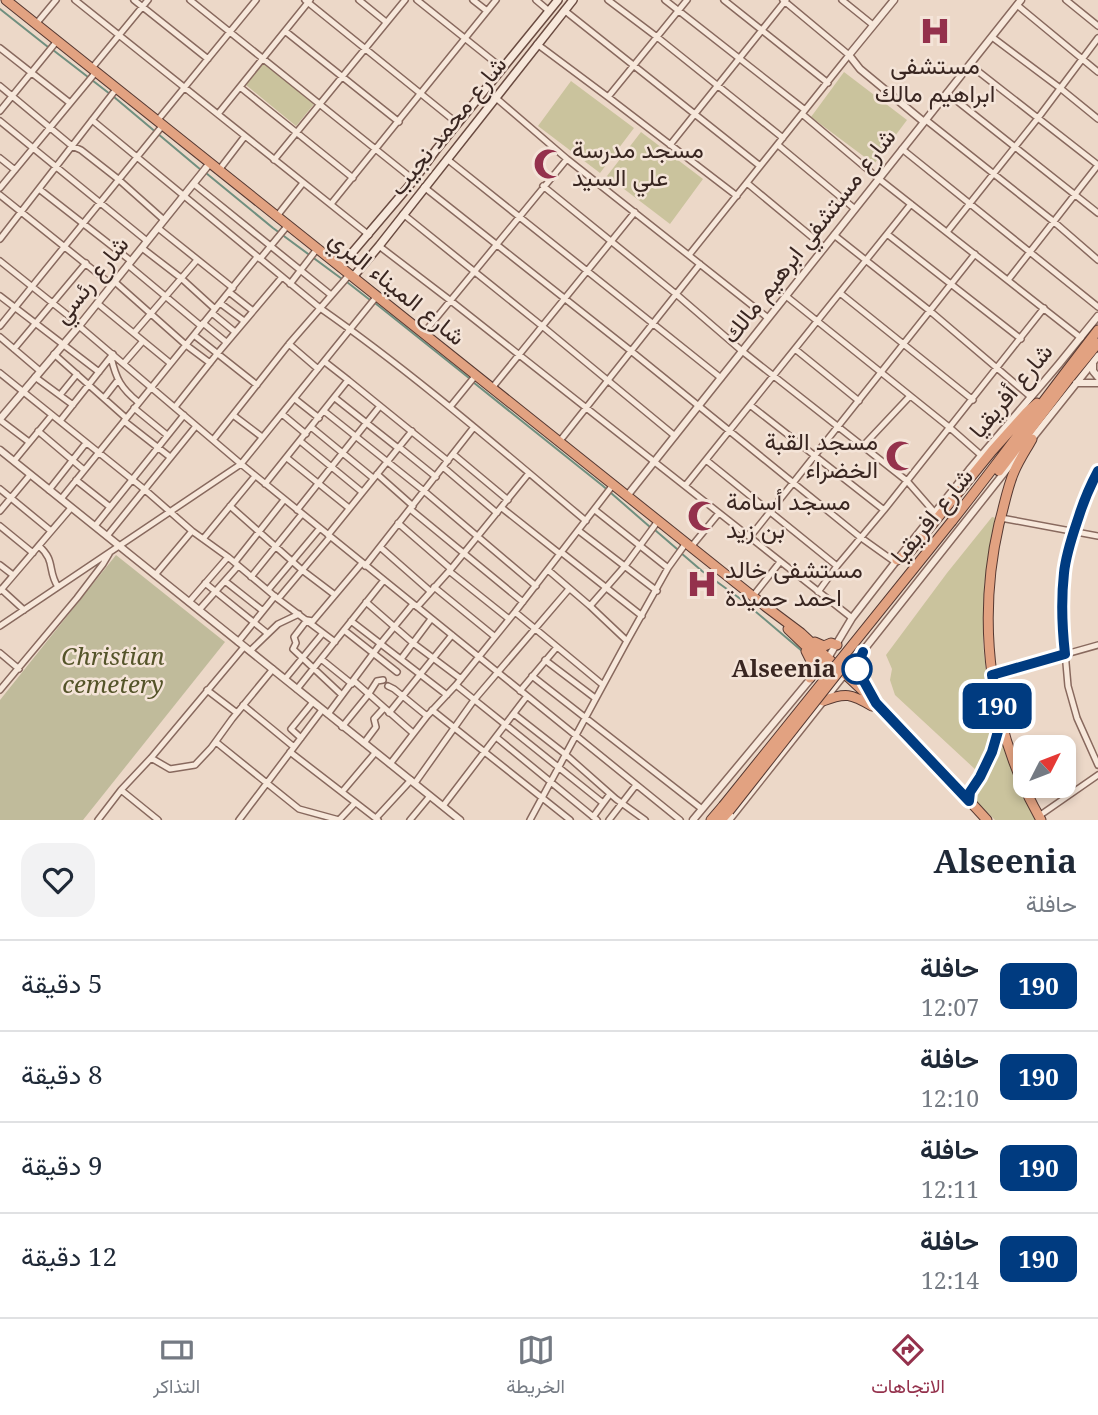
<!DOCTYPE html>
<html lang="ar">
<meta charset="utf-8">
<style>
body{margin:0;font-family:"Noto Serif",Vazirmatn,serif;background:#f2f2f3;color:#1f2937;direction:rtl;height:100vh;display:flex;flex-direction:column;font-size:26px;white-space:nowrap}
*{box-sizing:border-box;margin:0}
p{font-size:23px;color:#747a83}
.icon{flex:none;width:38px;height:38px;fill:none;stroke:currentColor;stroke-width:2;stroke-linecap:round;stroke-linejoin:round}
.map{position:relative;height:820px;overflow:hidden;direction:ltr}
.details{display:flex;flex-direction:column;background:#fff;flex:1}
.details>*{flex:none}
.badge{padding:0 14px;border-radius:10px;font-size:24px;line-height:46px}
.needle{width:46px;rotate:48deg}
.fabs{position:absolute;left:1013px;top:735px;display:grid;gap:14px}
.fabs a{display:grid;place-items:center;width:63px;height:63px;border-radius:14px;background:#fff;box-shadow:0 4px 10px #0003;font-size:35px}
.map>.badge{position:absolute;translate:-50% -50%;box-shadow:0 0 0 4px #fff}
.round{display:grid;place-items:center;flex:none;width:74px;height:74px;border-radius:21px;background:#f2f2f3}
.overview{display:flex;align-items:center;justify-content:space-between;height:119px;padding:0 21px}
h1{font-size:33px;font-weight:700;line-height:52px}
ul{padding:0;list-style:none}
li{display:flex;align-items:center;gap:21px;height:91px;padding:0 21px;border-top:2px solid #e0e1e3}
li div{flex:1}
li b{display:block;font-size:26px}
li em{font-style:normal}
li .badge{min-width:77px;font-weight:700;text-align:center}
.tabs{display:flex;justify-content:space-around;align-items:center;height:98px;border-top:2px solid #e0e1e3;background:#fff;font-size:19px;color:#747a83}
.tabs a{display:grid;justify-items:center;gap:4px}
.tabs .current{color:#94314c}
.map>svg:first-child{display:block}
</style>
<div class="map">
<svg width="1098" height="820" viewBox="0 0 1098 820">
<rect width="100%" height="100%" fill="#ecd8c8"/>
<path fill="#cac39d" d="M264,63L314,104L296,126L246,85Z
M844,72L907,120L874,164L811,117Z
M571,81L634,128L600,173L538,126Z
M641,132L703,179L670,224L607,176Z
M992,517L996,518L984,586L983,645L988,688L994,715L992,738L977,771L895,695L890,680L892,669L886,655L947,573Z
M1003,744L1035,820H995L979,804L973,796L991,772Z"/>
<path fill="#c0bb9b" d="M116,555L225,642L83,820H0V700Z"/>
<g fill="none" stroke-linecap="round" stroke-linejoin="round">
<path stroke="#708f7f" stroke-width="2" d="M0,9L48,47
M53,50L110,94
M114,97L201,170
M206,173L273,228L342,279
M347,282L370,300
M375,303L469,378
M473,382L603,486L650,527
M655,530L677,549
M681,553L702,571L742,600L802,651"/>
<g stroke="#88695e" stroke-width="8">
<path id="minor" d="M75,0L369,235
M134,0L208,59
M190,0L414,180
M305,0L457,123
M359,0L386,22
M417,0L502,68
M473,0L487,11
M536,0L549,11
M608,0L657,37L783,138
M665,0L805,110
M724,0L828,83
M842,0L873,25
M1066,0L1098,26
M1017,5L1098,72
M564,10L760,166
M36,24L56,0
M285,31L399,122
M992,37L1060,88L1098,119
M537,44L608,97L737,196
M0,48L70,103
M970,65L1098,165
M92,68L148,0
M0,86L72,146L81,150L118,179L164,220
M240,87L353,178
M947,93L1098,213
M608,97L687,0
M496,98L567,159L768,318
M0,111L57,41
M218,114L310,0
M802,114L879,179L1081,338
M92,120L320,308C413,373 499,448 586,521
M926,120L1053,221L1098,260
M0,121L147,241
M157,121L256,0
M670,145L786,0
M778,145L855,209
M902,149L1098,307
M0,158L15,170
M447,159L721,378
M274,160L405,0
M219,170L245,136
M747,183L824,247
M194,184L331,295
M543,186L676,294L742,351L907,481L935,513
M424,187L631,351L860,537L895,562
M0,188L96,72
M39,189L131,261
M0,195L112,285
M331,204L496,0
M403,214L542,326L675,436
M277,216L303,183
M158,228L233,288
M947,232L1038,118L1098,38
M887,234L1021,339
M834,235L930,311L1031,397
M0,239L117,88
M379,246L451,301L852,618
M142,248L181,278L215,309
M689,255L849,55L783,0
M260,259L288,225
M0,261L80,325
M128,265L201,326
M1008,280L1098,165
M115,282L186,345L210,363
M290,284L317,249
M229,292L253,311
M840,293L973,400
M0,296L99,372
M786,296L949,427L982,456
M97,303L170,363
M220,303L244,321
M212,313L235,332
M203,323L226,342
M0,326L163,125
M79,326L241,464L680,820
M134,333L197,260
M423,334L567,159
M194,335L257,385
M0,337L40,371
M289,344L318,369
M14,349L86,263
M795,349L859,401
M54,354L126,418
M111,357C116,379 121,388 138,402
M124,363L143,341
M0,373L144,489L192,531L228,557L278,599L335,642
M35,377L73,405
M348,380L448,461
M492,388L635,212
M60,395L77,374
M104,398L118,380
M335,398L398,448
M295,399L319,418
M750,405L884,510
M175,407L217,354L282,277
M450,407L476,375
M134,408L167,435
M324,411L424,491L536,586
M282,414L306,434
M233,415L262,437
M0,420L29,442
M60,421L113,354
M124,421L170,457
M311,427L373,478
M38,431L84,470
M213,440L289,344L350,274
M300,441L362,492
M559,442L700,264
M399,447L436,477
M862,447L910,396
M453,454L508,500
M287,458L349,508
M706,460L837,566
M14,461L52,415
M443,467L497,513
M1098,471L1089,486L1069,546L1064,571L1063,629L1068,686L1077,718L1098,765
M377,474L413,506
M76,480L110,507
M265,484L348,380L325,362
M685,486L911,204
M0,489L51,531
M49,490L86,443
M61,499L257,257
M230,506L302,570L335,595
M502,508L560,554
M410,509L523,602
M297,510L380,406
M595,510L668,568
M0,511L30,475
M1001,518L1098,536
M398,523L451,569
M0,526L33,553
M95,526L184,415
M579,531L657,591
M328,535L412,431
M107,536L196,426
M750,537L975,254
M203,539L255,476
M39,546C56,561 47,570 58,587
M380,547L430,591
M691,547L719,513
M561,552L642,616
M235,562L284,500
M0,565L13,575
M365,566L474,427
M548,570L590,606L627,641
M449,571L509,619
M155,575L192,531
M251,577L302,514
M225,581L263,611
M205,583L267,633
M434,587L494,636
M1,589L24,610
M268,590L320,528
M0,591L71,508
M818,592L837,566L884,510L1044,308
M753,596L780,562
M278,599L330,537
M189,602L228,557
M366,602L413,643L461,679
M590,606L625,566L658,521
M417,607L451,569L529,473
M199,610L238,566
M515,612L603,685
M351,621L447,695
M0,626L241,464L377,296
M344,630L397,672
M238,642L275,596
M250,651L278,624L299,614
M0,653L19,669
M321,659L352,684
M401,659L431,619
M545,660L595,698
M992,675L1098,645
M532,676L702,809
M285,679L323,633
M354,681L413,733
M456,685L603,803
M388,686L394,689L427,716
M297,689L384,580
M0,690L77,598L103,564L109,554
M207,690L237,713
M520,691L557,647
M342,695L293,649L296,643L294,637L307,620L313,621L362,563
M243,705L294,747
M432,710L570,820
M389,713L452,635
M328,714L381,643L413,604
M514,714L565,754L616,799L645,820
M342,727L368,695L377,681L383,680
M496,737L597,820
M301,738L291,729L313,702
M216,742L299,809L339,820
M364,743L376,727L374,719L384,708
M290,752L378,820
M151,758L170,769L195,765L211,748L232,719L273,669
M390,764L427,716L456,685L515,612L613,485
M415,783L474,700L569,589
M121,790L158,820
M342,792L375,753
M443,806L527,696
M1039,816L1098,775
M593,817L610,794
M376,818L411,780
M98,820L121,790L151,758L244,647
M239,820L322,710
M339,820L355,803
M410,820L430,796
M530,820L627,641L668,568L686,543
M609,820L636,785"/>
</g>
<g stroke="#88695e" stroke-width="9">
<path id="tertiary" d="M894,0L849,55L860,69L924,122
M1093,364V371L1098,377
M1076,383H1098
M0,419L79,326L210,163
M1031,440L1098,356
M0,450L460,820
M627,496L1021,0
M693,820L828,658L852,618L897,560L969,470L1059,364L1098,316
M729,820L1019,454"/>
</g>
<g stroke="#6a4b41" stroke-width="10">
<path id="secondary" d="M340,267L414,180L436,150L558,0
M353,277L379,246L573,0"/>
</g>
<g stroke="#563932" stroke-width="11">
<path id="trunk" d="M6,0L765,606L801,633L876,703L919,746L987,820
M1032,439C1026,450 1019,460 1014,472C1007,488 1004,507 999,524C976,624 990,731 1041,820
M999,471L1068,380L1098,343
M952,521C1002,458 1049,393 1098,330
M897,560L909,553L992,451L1027,412L1037,403
M788,629L836,675
M815,642L824,646L831,643L837,645
M806,651L812,663L810,678
M863,652L857,667L871,696
M823,701C846,692 851,694 872,706
M969,801C971,787 980,778 986,765C993,751 996,737 1000,722
M711,820L723,806
M721,820L729,811"/>
</g>
<use href="#minor" stroke="#f7e8db" stroke-width="5"/>
<use href="#tertiary" stroke="#f7e8db" stroke-width="6"/>
<use href="#secondary" stroke="#f7e8db" stroke-width="7"/>
<use href="#trunk" stroke="#e2a281" stroke-width="9"/>
<g stroke="#563932" stroke-width="11" stroke-linecap="butt">
<path id="trunk-bridge" d="M723,806L952,521
M729,811L847,661"/>
</g>
<use href="#trunk-bridge" stroke="#e2a281" stroke-width="9"/>
</g>
<g fill="none" stroke-linecap="round" stroke-linejoin="round">
<g stroke="#fff" stroke-width="16">
<path id="line" d="M863,652L856,667L876,703L969,801L970,792L980,777L992,752L1001,721L992,675L1065,654C1062,627 1061,600 1064,573C1066,553 1073,534 1079,516C1084,500 1090,486 1098,471"/>
</g>
<use href="#line" stroke="#003b80" stroke-width="10"/>
</g>
<defs>
<g id="hospital-bare" transform="scale(2.415)"><path d="M-5-5h3v3.5h4V-5h3V5h-3V1.5h-4V5h-3Z" fill="#94314c" stroke="#f4e4d8" stroke-width="2.5" paint-order="stroke"/></g>
<g id="mosque-bare" transform="scale(2.415)"><path d="M3.5-4.9A6 6 0 1 0 3.5 4.9A5 5 0 1 1 3.5-4.9Z" fill="#94314c" stroke="#f4e4d8" stroke-width="2.5" paint-order="stroke"/></g>
</defs>
<g fill-rule="evenodd">
<use href="#hospital-bare" x="935" y="31"/>
<use href="#mosque-bare" x="549" y="164"/>
<use href="#mosque-bare" x="901" y="456"/>
<use href="#mosque-bare" x="703" y="516"/>
<use href="#hospital-bare" x="702" y="584"/>
</g>
<circle fill="#fff" stroke="#003b80" stroke-width="3.5" cx="857" cy="669" r="14"/>
<g text-anchor="middle" stroke-width="5" stroke-linejoin="round" paint-order="stroke">
<g font-size="24" fill="#392621" stroke="#f4e4d8" text-anchor="start">
<text x="935" y="74" text-anchor="middle">مستشفى<tspan x="935" dy="28">ابراهيم مالك</tspan></text>
<text x="572" y="158">مسجد مدرسة<tspan x="572" dy="28">علي السيد</tspan></text>
<text x="878" y="450" text-anchor="end">مسجد القبة<tspan x="878" dy="28">الخضراء</tspan></text>
<text x="726" y="510">مسجد أسامة<tspan x="726" dy="28">بن زيد</tspan></text>
<text x="725" y="578">مستشفى خالد<tspan x="725" dy="28">احمد حميدة</tspan></text>
</g>
<g font-size="24" fill="#392621" stroke="#f4e4d8">
<text transform="translate(448 126) rotate(-51)" y="8">شارع محمد نجيب</text>
<text transform="translate(809 236) rotate(-52)" y="8">شارع مستشفي ابرهيم مالك</text>
<text transform="translate(91 280) rotate(-51)" y="8">شارع رئسي</text>
<text transform="translate(397 288) rotate(39)" y="8">شارع الميناء البري</text>
<text transform="translate(1011 391) rotate(-50)" y="8">شارع أفريقيا</text>
<text transform="translate(932 516) rotate(-51)" y="8">شارع افريقيا</text>
</g>
<g font-size="24" font-style="italic" fill="#545429" stroke="#f4e4d8">
<text x="113" y="665">Christian<tspan x="113" dy="28">cemetery</tspan></text>
</g>
<g font-size="24" font-weight="bold" fill="#392621" stroke="#f4e4d8" text-anchor="end">
<text x="836" y="677">Alseenia</text>
</g>
</g>
</svg>
<div class="fabs">
<a><svg class="needle" viewBox="-14 -14 28 28"><path d="M0-13l5 13h-10z" fill="#e53935"/><path d="M0 13l5-13h-10z" fill="#747a83"/></svg></a>
</div>
<b class="badge" style="left:997px;top:706px;background:#003b80;color:#fff">190</b>
</div>
<section class="details">
<div class="overview"><div><h1>Alseenia</h1><p>حافلة</p></div><a class="round"><svg class="icon" aria-label="heart" viewBox="0 0 24 24"><path d="M12 20l-8-8c-3-5 5-10 8-4 3-6 11-1 8 4z"/></svg></a></div>
<ul>
<li><span class="badge" style="background:#003b80;color:#fff">190</span><div><b>حافلة</b><p>12:07</p></div><em>5 دقيقة</em></li>
<li><span class="badge" style="background:#003b80;color:#fff">190</span><div><b>حافلة</b><p>12:10</p></div><em>8 دقيقة</em></li>
<li><span class="badge" style="background:#003b80;color:#fff">190</span><div><b>حافلة</b><p>12:11</p></div><em>9 دقيقة</em></li>
<li><span class="badge" style="background:#003b80;color:#fff">190</span><div><b>حافلة</b><p>12:14</p></div><em>12 دقيقة</em></li>
</ul>
</section>
<nav class="tabs">
<a class="current"><svg class="icon" aria-label="directions" viewBox="0 0 24 24"><path d="M12 3l9 9-9 9-9-9zM9 14v-3h6M13 9l2 2-2 2"/></svg>الاتجاهات</a>
<a><svg class="icon" aria-label="map" viewBox="0 0 24 24"><path d="M3 6l6-2 6 2 6-2v14l-6 2-6-2-6 2zM9 4v14M15 6v14"/></svg>الخريطة</a>
<a><svg class="icon" aria-label="tickets" viewBox="0 0 24 24"><path d="M3 7h18v10H3zM15 7v10"/></svg>التذاكر</a>
</nav>
